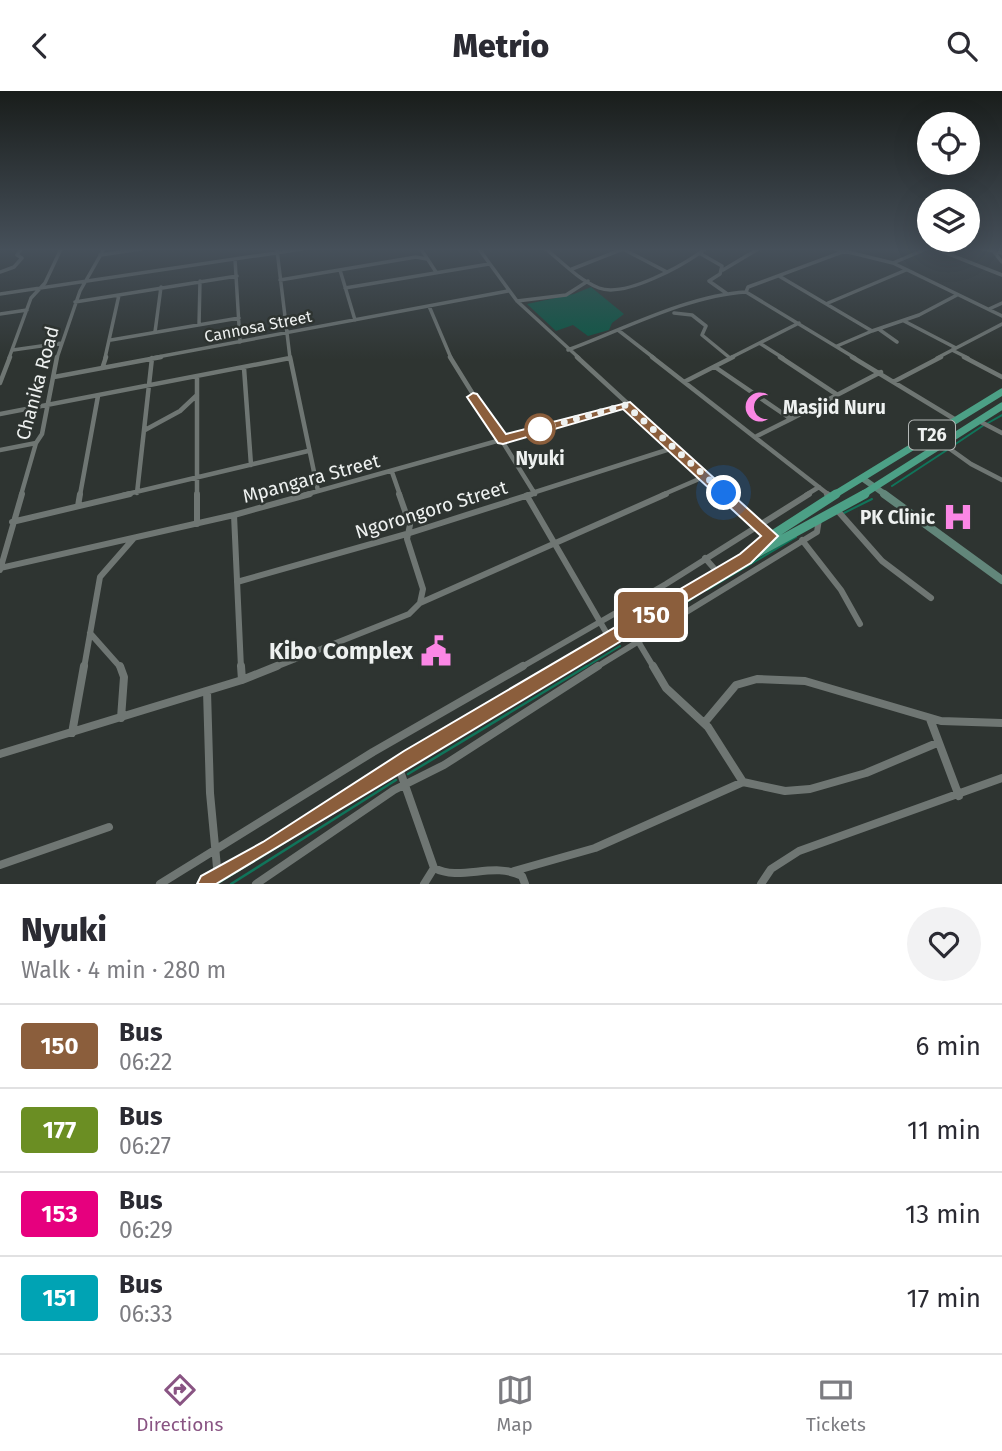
<!DOCTYPE html>
<meta charset="utf-8">
<style>
body{margin:0;font-family:"Fira Sans",sans-serif;background:#f2f2f3;color:#2b2b33;height:100vh;display:flex;flex-direction:column;font-size:26px;white-space:nowrap}
*{box-sizing:border-box;margin:0}
p{font-size:23px;color:#7c7c81}
.icon{flex:none;width:38px;height:38px;fill:none;stroke:currentColor;stroke-width:2;stroke-linecap:round;stroke-linejoin:round}
.map{position:relative;height:793px;overflow:hidden}
.details{display:flex;flex-direction:column;background:#fff;flex:1}
.details>*{flex:none}
.badge{padding:0 14px;border-radius:5px;font-size:24px;line-height:46px}
.buttons{position:absolute;left:917px;top:21px;display:grid;gap:14px}
.buttons a{display:grid;place-items:center;width:63px;height:63px;border-radius:50%;background:#fff;box-shadow:0 7px 28px #0002;font-size:35px}
.you{position:absolute;width:35px;height:35px;margin:-18px;border:5px solid #fff;border-radius:50%;background:#1a73e8;box-shadow:0 0 0 10px #1a73e833}
.map>.badge{position:absolute;translate:-50% -50%;box-shadow:0 0 0 4px #fff}
.round{display:grid;place-items:center;flex:none;width:74px;height:74px;border-radius:37px;background:#f2f2f3}
.headline{display:flex;align-items:center;justify-content:space-between;height:119px;padding:0 21px}
h1{font-size:33px;font-weight:800;line-height:52px}
ul{padding:0;list-style:none}
li{display:flex;align-items:center;gap:21px;height:84px;padding:0 21px;border-top:2px solid #e1e1e2}
li div{flex:1}
li b{display:block;font-size:26px}
li em{font-style:normal}
li .badge{min-width:77px;font-weight:700;text-align:center}
header{display:flex;justify-content:space-between;align-items:center;height:91px;padding:0 21px;background:#fff;font-size:32px;font-weight:800}
.dock{display:flex;justify-content:space-around;align-items:center;height:98px;border-top:2px solid #e1e1e2;background:#fff;font-size:19px;color:#7c7c81}
.dock a{display:grid;justify-items:center;gap:4px}
.dock .current{color:#895483}
.map>svg:first-child{display:block}
</style>
<header><svg class="icon" aria-label="back" viewBox="0 0 24 24"><path d="M15 5l-7 7 7 7"/></svg>Metrio<svg class="icon" aria-label="search" viewBox="0 0 24 24"><circle cx="10" cy="10" r="6"/><path d="M15 15l6 6"/></svg></header>
<div class="map">
<svg width="1002" height="793" viewBox="0 0 1002 793">
<rect width="100%" height="100%" fill="#2e3431"/>
<path fill="#095844" d="M591,196L624,223L612,232L609,239L588,245L573,234L556,240L527,213L574,203Z"/>
<g fill="none" stroke-linecap="round" stroke-linejoin="round">
<path stroke="#10745a" stroke-width="2" d="M997,158L1002,159
M988,332L1002,324
M951,356L984,334
M892,395L947,359
M844,422L872,408
M707,499L796,446
M629,549L699,503
M584,577L620,555"/>
<path stroke="#10745a" stroke-width="2.5" d="M408,683L587,575
M231,793L396,689"/>
<path stroke="#6f7673" stroke-width="3.5" d="M421,158L436,181
M479,158L517,210L579,267
M546,158C563,172 579,189 599,197C625,207 684,174 705,158
M836,158L893,172L1002,225
M936,158L1002,184
M984,158L1002,162
M277,159L290,267
M845,160L748,196L746,201L855,267
M994,161L1002,171
M701,163L722,175L720,183L709,190L726,202
M100,164L141,158
M235,168L240,251
M893,172L926,158
M572,178L623,158L667,181
M340,179L355,229
M723,179L758,158
M0,181L14,176L22,167L17,164L21,158
M779,185L872,240L919,224L957,204
M280,189L416,166L427,168
M345,197L489,173
M0,203L302,158
M517,210L566,204L588,190
M75,211L237,185
M828,212L906,179
M429,215L451,267
M989,218L1002,212
M674,222L692,224L706,235L702,244L730,267
M0,223L27,219
M904,230L956,257
M199,234L200,190
M618,239L654,267
M880,239L897,251
M155,241L161,196
M111,249L239,227
M761,253L783,267
M837,255L872,240
M13,259L62,252
M568,259C622,239 689,204 746,201
M952,259L968,267
M9,267L31,207L45,192L61,158
M57,267L80,200L104,158
M105,267L119,204
M152,267L508,200
M730,267L799,232
M937,267L1002,233"/>
<path stroke="#6f7673" stroke-width="4.5" d="M290,266L318,400
M450,266L535,403
M577,266L727,404
M652,266L829,404
M780,266L836,303
M852,266L956,329
M964,266L1002,286
M103,275L106,266
M715,276L791,328L881,281
M244,277L251,374
M54,286L161,266
M197,286V404
M686,290L733,266
M895,290L941,266
M0,292L10,266
M0,323L290,267
M979,330L1002,342
M145,339L180,320L197,304
M757,345L791,328
M943,353L971,373L1002,389
M0,359L36,352
M392,381L400,404
M137,402L152,267
M21,404L36,352L42,343L57,266
M80,404L98,305
M123,404L308,360
M304,404L626,314
M526,404L673,357
M662,404L706,385
M806,404L819,396"/>
<path stroke="#6f7673" stroke-width="6" d="M197,403V433
M725,403L773,447
M827,403L831,406
M527,405L610,548
M78,415L80,403
M837,419L882,470L931,507
M234,424L241,577
M12,431L130,403
M802,449L841,499L860,533
M705,467L719,483
M0,477L234,424L310,403
M0,479L22,403
M237,491L410,442L532,403
M420,512L666,403
M90,542L121,577
M639,552L654,577
M84,577L100,486L134,447
M273,577L409,523L420,512L423,498L407,448L410,434L399,403
M520,577L666,493L809,403
M595,577L817,441L819,428"/>
<path stroke="#6f7673" stroke-width="8" d="M120,575L124,586L121,627
M241,575L242,589
M653,575L666,597L708,636L743,691
M207,600L210,702L218,787
M930,628L959,705
M705,631L736,594L757,588L805,590L941,630L1002,632
M72,642L84,575
M0,663L242,589L277,575
M399,677L434,777C461,791 493,770 522,785L525,793
M0,774L109,736
M514,780L595,757L743,691L785,700L810,698L866,682L937,652
M160,793L373,661L523,575
M256,793L394,699L444,674L598,575
M424,793L434,777
M761,793L771,778L799,760L1002,687"/>
<path stroke="#62867a" stroke-width="6" d="M862,387L886,404"/>
<path stroke="#62867a" stroke-width="8" d="M884,403L1002,489"/>
<path stroke="#4ca086" stroke-width="7" d="M834,404L1002,301
M862,404L1002,315"/>
<path stroke="#4ca086" stroke-width="9" d="M756,459L771,445L836,403
M564,577L719,483L865,403"/>
<path stroke="#4ca086" stroke-width="11" d="M208,793L567,575"/>
</g>
<linearGradient id="sky" x2="0" y2="1"><stop stop-color="#191d1b"/><stop offset="0.59" stop-color="#46505a"/><stop offset="1" stop-color="#46505a" stop-opacity="0"/></linearGradient>
<rect width="1002" height="269" fill="url(#sky)"/>
<path fill="#8b5e3c" stroke="#fff" stroke-width="2" d="M473,302L477,303L506,343L630,311L778,445L751,472L216,793H197L201,785L263,751L404,660L740,463L761,445L623,318L503,353L498,352L467,306Z"/>
<g fill="none" stroke-linecap="round" stroke-linejoin="round">
<path stroke="#eef1f0" stroke-width="7" stroke-dasharray="0 12.6" d="M540,338L626,314L724,402"/>
</g>
<defs>
<g id="mosque-bare" transform="scale(2.415)"><path d="M3.5-4.9A6 6 0 1 0 3.5 4.9A5 5 0 1 1 3.5-4.9Z" fill="#fb87e5" stroke="#2e3431" stroke-width="2.5" paint-order="stroke"/></g>
<g id="hospital-bare" transform="scale(2.415)"><path d="M-5-5h3v3.5h4V-5h3V5h-3V1.5h-4V5h-3Z" fill="#fb87e5" stroke="#2e3431" stroke-width="2.5" paint-order="stroke"/></g>
<g id="civic-bare" transform="scale(2.415)"><path d="M-.6-6.5H3V-4.5H.6V-3L4-1V1h2V6H-6V1h2V-1L-.6-3ZM-1.2 2.5V6h2.4V2.5Z" fill="#fb87e5" stroke="#2e3431" stroke-width="2.5" paint-order="stroke"/></g>
</defs>
<g fill-rule="evenodd">
<use href="#mosque-bare" x="760" y="316"/>
<use href="#hospital-bare" x="958" y="426"/>
<use href="#civic-bare" x="436" y="560"/>
</g>
<circle fill="#fff" stroke="#8b5e3c" stroke-width="3.5" cx="540" cy="338" r="14"/>
<g text-anchor="middle" stroke-width="5" stroke-linejoin="round" paint-order="stroke">
<g font-size="16" fill="#eef1f0" stroke="#2e3431">
<text transform="translate(258 235) rotate(-11)" y="6">Cannosa Street</text>
</g>
<rect fill="#2e3431" stroke="#b4b8b7" stroke-width="2" x="909" y="329.5" width="46" height="29" rx="5"/>
<g font-size="18" font-weight="bold" fill="#eef1f0">
<text x="932" y="350">T26</text>
</g>
<g font-size="19" fill="#eef1f0" stroke="#2e3431">
<text transform="translate(37 292) rotate(-75)" y="7">Chanika Road</text>
<text transform="translate(311 387) rotate(-15)" y="7">Mpangara Street</text>
<text transform="translate(431 418) rotate(-17)" y="7">Ngorongoro Street</text>
</g>
<g font-size="19" font-weight="bold" fill="#eef1f0" stroke="#2e3431" text-anchor="start">
<text x="783" y="323">Masjid Nuru</text>
<text x="935" y="433" text-anchor="end">PK Clinic</text>
</g>
<g font-size="19" font-weight="bold" fill="#eef1f0" stroke="#2e3431">
<text x="540" y="374">Nyuki</text>
</g>
<g font-size="23" font-weight="bold" fill="#eef1f0" stroke="#2e3431" text-anchor="end">
<text x="413" y="568">Kibo Complex</text>
</g>
</g>
</svg>
<div class="buttons">
<a><svg class="icon" aria-label="locate" viewBox="0 0 24 24"><circle cx="12" cy="12" r="6"/><path d="M12 2v4M12 18v4M2 12h4M18 12h4"/></svg></a>
<a><svg class="icon" aria-label="layers" viewBox="0 0 24 24"><path d="M12 4l9 5-9 5-9-5zM3 14l9 5 9-5"/></svg></a>
</div>
<div class="you" style="left:724px;top:402px"></div>
<b class="badge" style="left:651px;top:524px;background:#8b5e3c;color:#fff">150</b>
</div>
<section class="details">
<div class="headline"><div><h1>Nyuki</h1><p>Walk · 4 min · 280 m</p></div><a class="round"><svg class="icon" aria-label="heart" viewBox="0 0 24 24"><path d="M12 20l-8-8c-3-5 5-10 8-4 3-6 11-1 8 4z"/></svg></a></div>
<ul>
<li><span class="badge" style="background:#8b5e3c;color:#fff">150</span><div><b>Bus</b><p>06:22</p></div><em>6 min</em></li>
<li><span class="badge" style="background:#6b8e23;color:#fff">177</span><div><b>Bus</b><p>06:27</p></div><em>11 min</em></li>
<li><span class="badge" style="background:#e6007e;color:#fff">153</span><div><b>Bus</b><p>06:29</p></div><em>13 min</em></li>
<li><span class="badge" style="background:#00a3b4;color:#fff">151</span><div><b>Bus</b><p>06:33</p></div><em>17 min</em></li>
</ul>
</section>
<nav class="dock">
<a class="current"><svg class="icon" aria-label="directions" viewBox="0 0 24 24"><path d="M12 3l9 9-9 9-9-9zM9 14v-3h6M13 9l2 2-2 2"/></svg>Directions</a>
<a><svg class="icon" aria-label="map" viewBox="0 0 24 24"><path d="M3 6l6-2 6 2 6-2v14l-6 2-6-2-6 2zM9 4v14M15 6v14"/></svg>Map</a>
<a><svg class="icon" aria-label="tickets" viewBox="0 0 24 24"><path d="M3 7h18v10H3zM15 7v10"/></svg>Tickets</a>
</nav>
